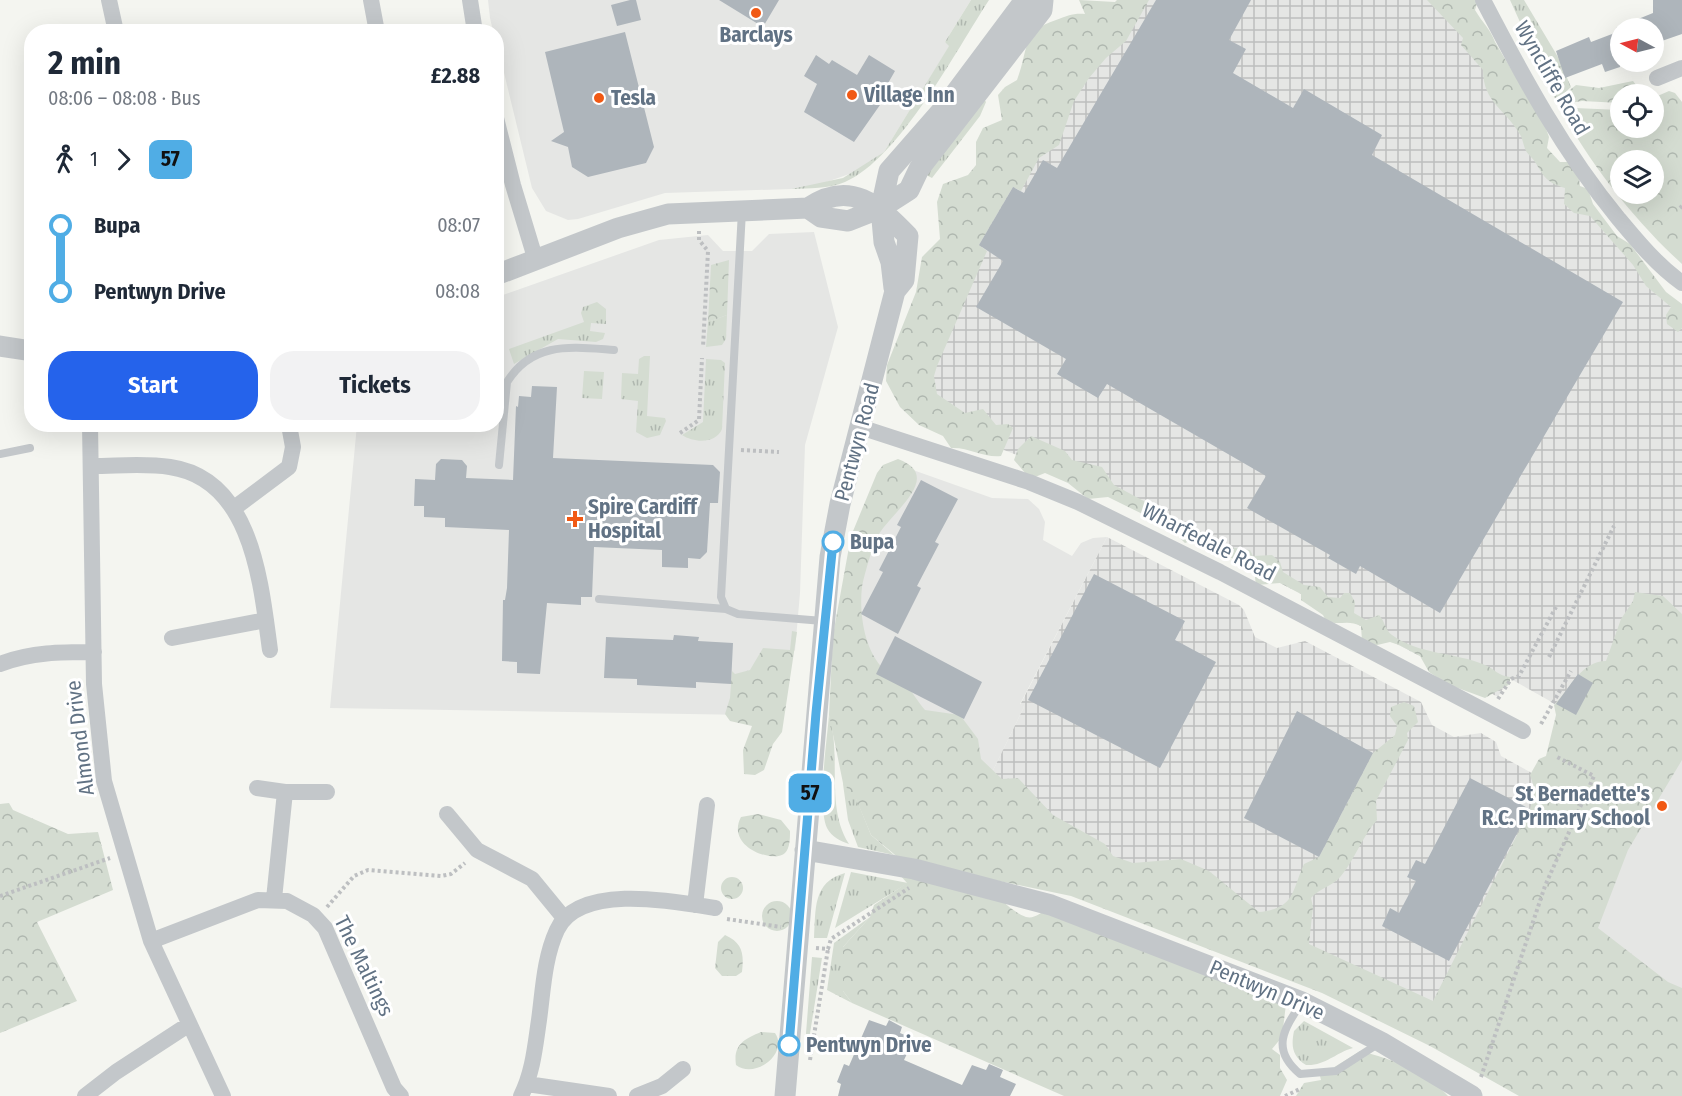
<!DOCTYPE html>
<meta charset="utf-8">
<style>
body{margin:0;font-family:"Fira Sans Condensed",sans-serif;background:#f2f2f3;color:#1f2937;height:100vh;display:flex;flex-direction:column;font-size:22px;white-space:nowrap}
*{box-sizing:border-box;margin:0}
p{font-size:20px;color:#747a83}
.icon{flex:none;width:33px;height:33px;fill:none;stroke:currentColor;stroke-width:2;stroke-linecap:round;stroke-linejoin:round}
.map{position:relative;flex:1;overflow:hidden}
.drawer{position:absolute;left:24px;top:24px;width:480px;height:408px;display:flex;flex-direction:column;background:#fff;border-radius:24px;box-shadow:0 6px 24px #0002}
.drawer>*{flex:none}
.badge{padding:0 12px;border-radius:9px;font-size:21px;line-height:39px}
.needle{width:39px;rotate:277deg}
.controls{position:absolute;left:1610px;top:18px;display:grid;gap:12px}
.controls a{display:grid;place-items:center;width:54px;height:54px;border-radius:50%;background:#fff;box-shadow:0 6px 24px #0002;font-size:30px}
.map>.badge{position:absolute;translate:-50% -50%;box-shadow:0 0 0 3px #fff}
.legs{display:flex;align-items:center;gap:9px;height:66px;padding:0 24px;font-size:20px}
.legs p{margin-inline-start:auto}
.summary{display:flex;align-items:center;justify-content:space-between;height:102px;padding:0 24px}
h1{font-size:33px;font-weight:700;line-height:45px}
.cta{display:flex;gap:12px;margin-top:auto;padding:12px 24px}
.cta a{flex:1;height:69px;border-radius:24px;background:#2563eb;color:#fff;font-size:24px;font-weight:700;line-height:69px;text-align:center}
.cta a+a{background:#f2f2f3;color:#1f2937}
ul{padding:0 24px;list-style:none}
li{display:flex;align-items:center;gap:21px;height:66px;font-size:22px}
li i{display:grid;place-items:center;width:9px;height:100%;margin:0 8px;background:currentColor}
li i::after{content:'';width:15px;height:15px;margin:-8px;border:4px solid;border-radius:50%;background:#fff}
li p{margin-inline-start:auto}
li:first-child i{background:linear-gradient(#0000 50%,currentColor 0)}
li:last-child i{background:linear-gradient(currentColor 50%,#0000 0)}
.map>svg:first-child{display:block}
</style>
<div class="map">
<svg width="1682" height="1096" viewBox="0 0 1682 1096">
<defs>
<pattern id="industrial-grid" width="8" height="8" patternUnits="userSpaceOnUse" patternTransform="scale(1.5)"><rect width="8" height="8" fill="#e5e6e4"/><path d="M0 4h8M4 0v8" fill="none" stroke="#bdbfbe"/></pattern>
<pattern id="grass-tufts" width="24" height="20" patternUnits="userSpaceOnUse" patternTransform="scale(1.5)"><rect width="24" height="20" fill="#d4dcd1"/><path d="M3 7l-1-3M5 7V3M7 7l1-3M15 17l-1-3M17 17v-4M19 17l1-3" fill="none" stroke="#afb7af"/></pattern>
<pattern id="forest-crowns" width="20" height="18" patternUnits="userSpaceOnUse" patternTransform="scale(1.5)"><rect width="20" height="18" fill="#d4dcd1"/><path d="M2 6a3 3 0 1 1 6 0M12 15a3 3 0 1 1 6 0" fill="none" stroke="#afb7af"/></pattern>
</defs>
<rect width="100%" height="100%" fill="#f4f5f0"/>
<path fill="#e5e6e4" d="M488,0H971L945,42L950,45L884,152L855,172L818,185L791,189L665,193L578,219L568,220L546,211L532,188L497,44L496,32L493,31L490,18Z
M814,232L838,327L805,445L800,593L795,650L749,715L330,708L357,425L496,424L497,297L659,240L708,235L723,251H752L769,234Z
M913,470L992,498L1028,499L1039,509L1045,522L1043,540L1072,556L1081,543L1093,538L1107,537L1020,704L1024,707L981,795L846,668L879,486Z
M1682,736V997L1588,937L1607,876Z"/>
<path fill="url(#industrial-grid)" d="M1130,0H1450L1552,160L1658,288L1682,308V623L1582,719L1509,678L1498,697L1169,525L1050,468L937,424L903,386L944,289Z
M1107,537L1239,605L1244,610L1255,637L1277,648L1305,641L1421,702L1432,725L1454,737L1481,733L1496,742L1501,756L1550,783L1437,1011L981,795L1024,707L1020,705Z"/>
<path fill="url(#grass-tufts)" d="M971,0H989C957,49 899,159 845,182C829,189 809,188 791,189L843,178L884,152L949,46L945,42Z
M1510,0H1524L1558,57L1571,87L1556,101Z
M984,99L986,102L980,116L932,178L926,175Z
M597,302L606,309V324L591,323L590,331L605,333L603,339L596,342L558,339L514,364L509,349L584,322L581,313L583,307Z
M727,315L726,339L722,345L706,347L708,322Z
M644,356H650L647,416L665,418L666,421L660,435L647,438L636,432L638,401L621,399L622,373L638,374L639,359Z
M706,359L721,360L725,363L722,429C716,444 694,443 682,435L703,422Z
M584,371L604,372L602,399L582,398Z
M829,715C842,756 825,807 849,844C840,841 832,837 827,828C817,806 827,741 829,715Z
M845,771L871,835L894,855L858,847L848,820L843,784Z
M851,872L908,883L835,928Z
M845,873L827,938H814C816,910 812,882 845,873Z
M870,917L843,947V991L852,1003L827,990L834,943Z
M812,957L822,958L808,1046H805Z
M1304,1021L1353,1048C1335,1053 1325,1066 1306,1065C1292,1056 1291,1046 1294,1031Z"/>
<path fill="url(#forest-crowns)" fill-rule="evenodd" d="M1079,0L1115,2L1117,0H1149L1126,41L1106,58L1089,78L1074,101L1059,145L1039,158L1021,191L1013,187L979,245L987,251L937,366L934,376L937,394L965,413L983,409L996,425L1008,424L1013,428L1001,456C984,458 969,447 951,448L943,436L919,425L900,407L886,381L887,365L916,292L922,257L940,239L937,202L943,184L968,175L976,165V142L983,128L1002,120L998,95L1005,87L1017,80C1029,49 1021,31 1056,20C1067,16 1073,13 1085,14Z
M1427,0H1478L1475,10C1482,22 1491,30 1495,42L1545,126L1549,137L1547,148L1560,162H1569L1579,177L1580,186L1588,189L1593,204L1617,236L1630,244L1666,292L1682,304V328L1678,332L1667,324L1666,315L1671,307L1646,286L1633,265L1590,216L1574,213L1564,204L1565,188C1546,182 1545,178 1535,162C1533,158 1528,155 1526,151C1523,145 1523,138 1519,133C1505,109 1483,102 1483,70L1461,45L1463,38Z
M1633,81L1643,94H1620V103L1582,101L1558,105L1556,101L1576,85L1599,88Z
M1669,91L1675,93L1682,102V264C1640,226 1587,162 1562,110L1575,108L1620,110V128H1653V98ZM1620,160H1653V194H1620Z
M729,260L727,315L708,322L711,265Z
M1031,436L1065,451L1072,460L1102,467L1114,485L1207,535L1222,546L1250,550L1253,556L1272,555L1280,562L1283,572L1304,585L1320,587L1328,597L1340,598L1344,593H1350L1355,602L1354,613L1366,620L1379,615C1385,621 1385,630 1392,635C1419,655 1455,652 1485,665C1495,669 1498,676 1510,677V684L1485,698L1447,684L1429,672L1420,656L1399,645L1390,642L1373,646L1362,641L1361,626C1348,619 1339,626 1326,621L1323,615L1301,600V594L1280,583L1256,585L1254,570L1196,539L1185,543L1180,538L1179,532L1108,497L1088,499L1068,483L1045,473L1035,477L1026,474L1014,460L1018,449Z
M898,459C946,477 889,513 876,539C873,545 863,579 862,587C859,612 864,651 884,669C889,674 897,676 903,681C911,689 917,701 925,710L960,715L978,739L981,759L1002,779L1018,778L1053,815L1105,844L1113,856L1133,863L1181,859L1209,871L1259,912C1295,908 1291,893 1304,864L1319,857L1373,753L1395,735L1397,726L1390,716L1391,707L1404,702L1414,706L1418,722L1407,733L1408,740L1376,801L1377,820C1362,837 1355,859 1341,876C1333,886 1320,888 1311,898L1313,907L1309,944L1433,1001L1530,809L1535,790L1530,775L1539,759L1546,756L1556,715L1554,705C1570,689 1581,661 1606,661L1621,619L1633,601L1635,592L1663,596L1682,614V760L1628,850L1598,928L1668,982L1682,988V1096H1519L1430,1046L1322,993L1071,896L975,876C987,886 1012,913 1026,917C1035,919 1039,913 1047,910C1068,902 1101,911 1117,925L1286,1004L1282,1037L1272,1049L1280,1055V1068L1287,1080L1280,1096H1064L852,1003L843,991V947L870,917L874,905L907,883L900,875V859L871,835L856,799L843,783L829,715L833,635L851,536L877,473L883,465Z
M792,631L797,632L782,732L773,744L764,770L755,775L744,774L743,750L752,726L730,721L725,714L730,698L732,671L735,674L750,670L763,648L790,650Z
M9,803L13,810L68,834L98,832L113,890L37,922L77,1001L0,1033V804Z
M758,814L781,820L790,831C790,838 790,848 785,853C774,864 725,847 741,817Z
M721 888a11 11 0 1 1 22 0a11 11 0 1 1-22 0Z
M762 916a15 15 0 1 1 30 0a15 15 0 1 1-30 0Z
M725,935C743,943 744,954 742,972L736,976H722L715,968L718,942Z
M761,1032L775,1033C789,1053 755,1080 736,1065C733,1045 744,1039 761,1032Z
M1360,1051C1392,1059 1426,1071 1448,1096H1296L1304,1083L1321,1080L1320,1076Z"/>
<path fill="#aeb5bb" d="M630,0H636L641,20L617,26L611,5Z
M719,0H779L763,27Z
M1156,0H1251L1229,40L1246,49L1233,73L1293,108L1304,89L1382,135L1372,155L1623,302L1440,613L1360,566L1356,574L1328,558L1330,555L1247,508L1266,476L1107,384L1098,398L1057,374L1066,359L976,307L1003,261L979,245L1013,187L1024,193L1043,160L1057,168Z
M1653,0H1682V34L1656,43L1653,28H1616L1653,13Z
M1620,31V67L1605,72L1602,64L1565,78L1556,51L1589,37L1591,42Z
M625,32L654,147L646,163L588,177L572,167L568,147L551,141L564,132L545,52Z
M816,55L829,64L832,60L857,75L869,55L895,71L883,92L887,95L854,142L804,112L817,84L804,76Z
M532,386L557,387L553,458L713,465L720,472L718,503H710L707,552L700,559L688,558V568L662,567V550L594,547L592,597H581V605L547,603L540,674L517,673V662L502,661L503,600H505L507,588L509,530L445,527V518L424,517V506H414L415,479L435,480L436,464L441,459L462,460L467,466L466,478L513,480L516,406L518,407L519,396L531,397Z
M921,480L958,499L935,542L939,544L917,586L921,588L898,634L861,614L883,572L879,570L901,527L897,525Z
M1094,574L1185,621L1175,640L1216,662L1160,768L1028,700Z
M674,635L699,637L698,641L733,643L731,684L696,682V688L637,685V679L604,678L606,637L673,640Z
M895,636L982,682L964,719L876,674Z
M1578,674L1593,683L1576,715L1556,704Z
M1297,711L1373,753L1319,857L1244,818Z
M1470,778L1530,809L1449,961L1382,926L1390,908L1399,913L1416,881L1407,877L1416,860L1425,864Z
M869,1020L886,1026L889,1020L902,1027L900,1033L914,1039L904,1060L962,1085L972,1065L986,1070L989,1064L1003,1070L1000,1077L1016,1084L1010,1096H838L841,1084L837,1082L844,1064L849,1066Z"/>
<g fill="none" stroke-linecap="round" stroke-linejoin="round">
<path stroke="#bdbfc1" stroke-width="4" stroke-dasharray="3 3" stroke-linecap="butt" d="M1680,208L1682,206
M699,231V240L708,251L703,347
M680,433L699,420L702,358
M741,450L779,452
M1549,657L1614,526
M1498,699L1511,679L1519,676L1556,607
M1541,724L1571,671
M0,896L110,858
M327,907L354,876L368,870L441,876L451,874L465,863
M727,919L781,927
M816,948L828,949L831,939L909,888
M810,1060L828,949
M1481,1077L1545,886L1594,776L1555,756
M1285,1096L1300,1089"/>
<path stroke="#c3c7ca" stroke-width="8" d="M742,211L721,597L726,609L738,614L823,621
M0,454L30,448
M499,465L507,382C533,341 571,347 614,350
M599,599L726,609
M1302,1002C1284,1029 1270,1049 1300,1074L1336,1071L1381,1042"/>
<path stroke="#c3c7ca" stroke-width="16" d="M109,0L116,32
M371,0L377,32
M470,0L475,32
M1483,0C1523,77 1563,151 1618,218C1638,242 1657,265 1682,283
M1657,78L1682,68
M496,118L513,185L536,261
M90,424L94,684L104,781L151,941L223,1096
M860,427L1029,482L1078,502L1220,572L1523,731
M92,466C118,466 145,463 170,467C253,479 261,585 270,650
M233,509L289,467L293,447L289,425
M172,638L266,620
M0,664C31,652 62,652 94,652
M257,788L285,792L274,899
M285,792H327
M447,814L477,850L532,879L564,918
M695,905L707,805
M151,941L258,900L287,901L313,915L325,928L394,1088L401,1096
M527,1084L609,1096
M85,1096L116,1072L188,1025
M521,1096C533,1072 535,1047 539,1020C543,991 544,958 557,930C579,883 673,901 715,908
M637,1096L662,1086L683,1069"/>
<path stroke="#c3c7ca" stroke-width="21" d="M808,208L821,217L848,221L881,208L909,190L919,169L1042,10L1043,0
M496,275L618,228L668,214L808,208C850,179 878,205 908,236L904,280L895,291L840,504L830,557L785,1096
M894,288L891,262L884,242L881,208L889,171L945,107L1025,0
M0,346L32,351
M805,850L914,869L1051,905L1302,1002L1381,1042L1472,1096"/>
</g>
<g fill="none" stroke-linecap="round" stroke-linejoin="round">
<g stroke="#fff" stroke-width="14">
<path id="line-1" d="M789,1045L816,713L833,542"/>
</g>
<use href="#line-1" stroke="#50ade5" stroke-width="9"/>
</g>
<g fill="#f15914" stroke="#fff" stroke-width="2">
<circle cx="756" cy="13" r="6"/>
<circle cx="852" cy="95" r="6"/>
<circle cx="599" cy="98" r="6"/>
<path d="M572 510h6v6h6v6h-6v6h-6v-6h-6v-6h6z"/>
<circle cx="1662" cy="806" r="6"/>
</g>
<g fill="#fff" stroke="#50ade5" stroke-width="3">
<circle cx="833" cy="542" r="10"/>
<circle cx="789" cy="1045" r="10"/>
</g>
<g text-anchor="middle" stroke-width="6" stroke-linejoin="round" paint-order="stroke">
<g font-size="21" font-weight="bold" fill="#617284" stroke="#fff" text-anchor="start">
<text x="756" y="42" text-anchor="middle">Barclays</text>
<text x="864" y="102">Village Inn</text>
<text x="611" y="105">Tesla</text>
<text x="588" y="514">Spire Cardiff<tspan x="588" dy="24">Hospital</tspan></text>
<text x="1650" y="801" text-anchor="end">St Bernadette's<tspan x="1650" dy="24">R.C. Primary School</tspan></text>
</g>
<g font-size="21" fill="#617284" stroke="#fff">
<text transform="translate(1552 78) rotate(60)" y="7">Wyncliffe Road</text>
<text transform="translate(857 442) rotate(-75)" y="7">Pentwyn Road</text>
<text transform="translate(1209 542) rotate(27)" y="7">Wharfedale Road</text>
<text transform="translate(80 738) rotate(-97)" y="7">Almond Drive</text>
<text transform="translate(364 966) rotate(64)" y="7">The Maltings</text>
<text transform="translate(1267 990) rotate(23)" y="7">Pentwyn Drive</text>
</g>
<g font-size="21" font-weight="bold" fill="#617284" stroke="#fff" text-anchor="start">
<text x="850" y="549">Bupa</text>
<text x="806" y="1052">Pentwyn Drive</text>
</g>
</g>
</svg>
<div class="controls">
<a><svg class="needle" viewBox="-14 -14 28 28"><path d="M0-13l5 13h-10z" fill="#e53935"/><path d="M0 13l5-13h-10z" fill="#747a83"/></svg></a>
<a><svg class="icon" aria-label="locate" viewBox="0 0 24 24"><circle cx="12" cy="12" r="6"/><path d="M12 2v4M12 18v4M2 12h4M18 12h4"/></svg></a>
<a><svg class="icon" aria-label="layers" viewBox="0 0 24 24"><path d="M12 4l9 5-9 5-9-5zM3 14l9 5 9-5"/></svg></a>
</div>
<b class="badge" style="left:810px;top:793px;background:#50ade5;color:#111">57</b>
<section class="drawer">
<div class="summary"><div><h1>2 min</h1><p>08:06 – 08:08 · Bus</p></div><b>£2.88</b></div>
<div class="legs"><svg class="icon" aria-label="walk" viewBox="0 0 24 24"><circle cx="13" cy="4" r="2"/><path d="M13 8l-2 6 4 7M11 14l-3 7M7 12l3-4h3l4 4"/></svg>1<svg class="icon" aria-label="forward" viewBox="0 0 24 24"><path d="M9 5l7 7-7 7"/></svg><b class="badge" style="background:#50ade5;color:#111">57</b></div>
<ul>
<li><i style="color:#50ade5"></i><b>Bupa</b><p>08:07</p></li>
<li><i style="color:#50ade5"></i><b>Pentwyn Drive</b><p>08:08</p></li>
</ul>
<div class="cta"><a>Start</a><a>Tickets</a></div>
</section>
</div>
